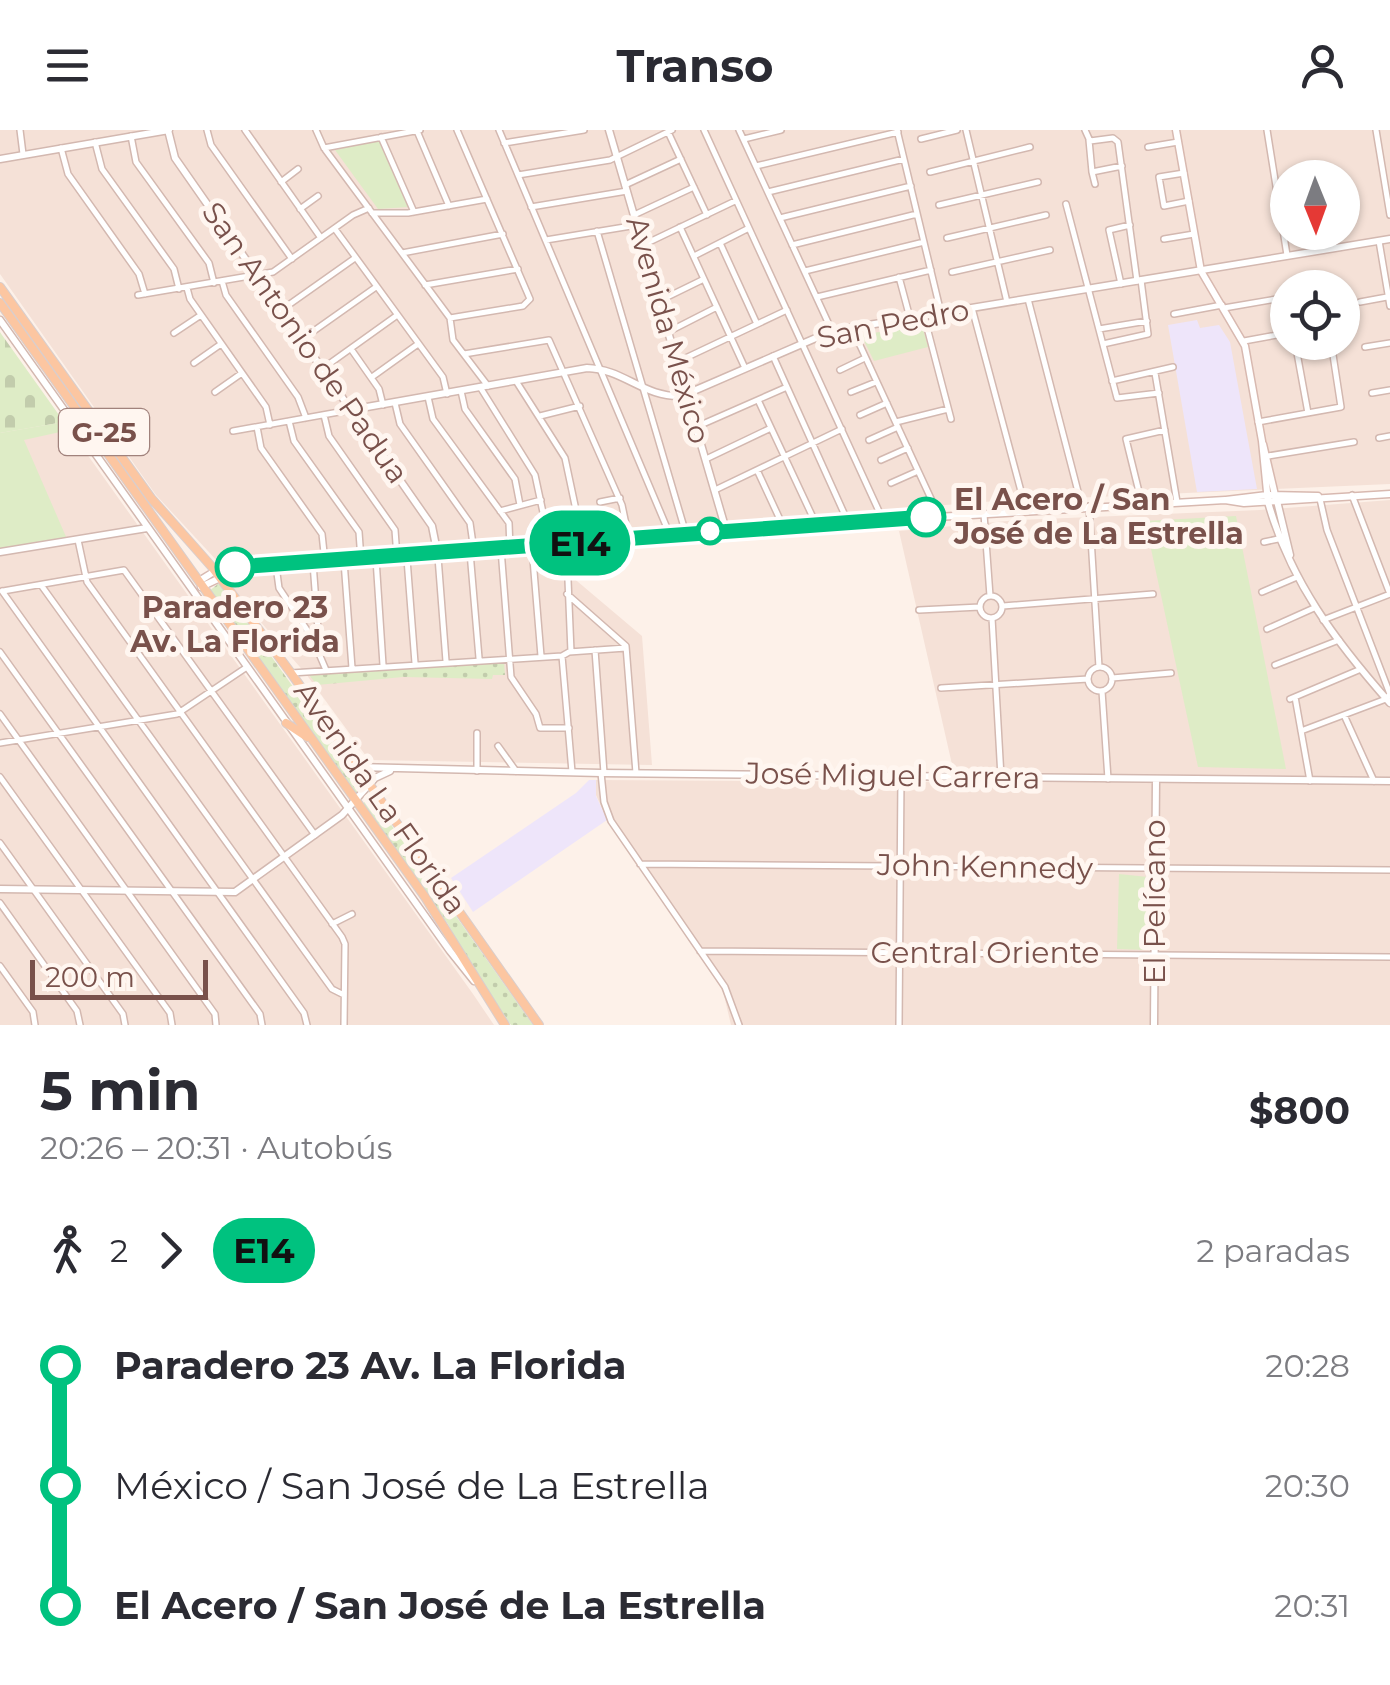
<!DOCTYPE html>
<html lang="es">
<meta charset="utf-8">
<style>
body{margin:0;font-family:Montserrat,sans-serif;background:#f7f7f7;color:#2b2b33;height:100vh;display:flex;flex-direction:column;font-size:38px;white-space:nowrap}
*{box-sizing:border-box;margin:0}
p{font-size:32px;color:#7c7c81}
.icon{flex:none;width:55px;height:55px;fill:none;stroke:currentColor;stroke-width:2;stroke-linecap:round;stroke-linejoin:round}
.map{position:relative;height:895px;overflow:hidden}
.sheet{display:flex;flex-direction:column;background:#fff;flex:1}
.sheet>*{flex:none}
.badge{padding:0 20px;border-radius:32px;font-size:35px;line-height:65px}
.needle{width:65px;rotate:179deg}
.buttons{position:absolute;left:1270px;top:30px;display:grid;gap:20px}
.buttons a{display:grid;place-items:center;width:90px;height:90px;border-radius:50%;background:#fff;box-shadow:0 2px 8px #0004;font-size:50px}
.scale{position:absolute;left:30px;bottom:25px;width:178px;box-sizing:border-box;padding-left:10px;border:5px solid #79514b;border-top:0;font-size:28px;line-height:35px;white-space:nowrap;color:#79514b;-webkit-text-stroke:8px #fff6f0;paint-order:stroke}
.map>.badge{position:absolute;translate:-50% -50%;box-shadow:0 0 0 5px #fff}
.legs{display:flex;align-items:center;gap:15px;height:110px;padding:0 40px;font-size:32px}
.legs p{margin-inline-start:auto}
.headline{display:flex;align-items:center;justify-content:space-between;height:170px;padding:0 40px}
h1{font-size:55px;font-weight:700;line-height:75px}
ul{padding:0 40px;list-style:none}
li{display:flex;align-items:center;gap:35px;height:120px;font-size:38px}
li i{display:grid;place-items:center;width:15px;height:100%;margin:0 12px;background:currentColor}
li i::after{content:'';width:25px;height:25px;margin:-12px;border:8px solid;border-radius:50%;background:#fff}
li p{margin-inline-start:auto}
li:first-child i{background:linear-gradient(#0000 50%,currentColor 0)}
li:last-child i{background:linear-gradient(currentColor 50%,#0000 0)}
header{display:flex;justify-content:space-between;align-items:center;height:130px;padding:0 40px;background:#fff;font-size:45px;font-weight:700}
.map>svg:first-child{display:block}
</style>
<header><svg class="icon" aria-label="menu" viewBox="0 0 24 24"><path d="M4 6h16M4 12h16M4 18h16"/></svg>Transo<svg class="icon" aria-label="person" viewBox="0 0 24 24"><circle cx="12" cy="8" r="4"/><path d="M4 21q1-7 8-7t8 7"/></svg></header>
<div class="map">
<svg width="1390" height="895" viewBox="0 0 1390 895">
<defs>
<pattern id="grass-dots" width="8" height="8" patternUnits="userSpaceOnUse" patternTransform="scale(2.5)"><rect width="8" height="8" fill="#deecc6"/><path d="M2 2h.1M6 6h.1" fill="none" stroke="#c2ccac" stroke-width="1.8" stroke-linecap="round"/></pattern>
<pattern id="cemetery-stones" width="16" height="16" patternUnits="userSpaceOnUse" patternTransform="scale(2.5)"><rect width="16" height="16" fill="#deecc6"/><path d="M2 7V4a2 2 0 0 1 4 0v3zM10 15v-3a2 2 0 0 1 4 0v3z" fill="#c2ccac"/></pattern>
</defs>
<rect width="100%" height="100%" fill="#fdf1e9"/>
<path fill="#f5e1d7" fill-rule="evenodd" d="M0,0H1390V354L981,372L648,400L238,426L219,433L156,365L0,144ZM1288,48H1342V102H1288ZM1288,158H1342V212H1288Z
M64,292L473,864L494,895H0V303Z
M1390,370V895H731L723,861L607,690L596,665V650L956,652L899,401L1019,390L1260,380Z
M545,424L642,506L652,635L369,630L306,544L226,452L256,444Z"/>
<path fill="#eee5fa" d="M1197,190L1200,198L1219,195L1230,212L1257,359L1197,362L1168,195Z
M589,650H596V666L607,690L473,782L451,748L576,663Z"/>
<path fill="url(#grass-dots)" d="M219,453L363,655L354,665L208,462Z
M475,532H504L505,545H493L492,549L403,547L317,555L309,545Z
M370,665L533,895H511L466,828L448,794L361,676Z"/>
<path fill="url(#cemetery-stones)" d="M0,202L2,205L64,292L0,303Z"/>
<path fill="#deecc6" d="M380,10L409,77L378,79L335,20Z
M922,195L928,217L874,231L861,205Z
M64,292L69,300L24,310L67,409L0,418V303Z
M1236,386L1286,639L1198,637L1145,391Z
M1119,744L1148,747V818L1145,820L1117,819Z"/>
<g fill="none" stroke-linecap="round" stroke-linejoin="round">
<g stroke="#d3b8b0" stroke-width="8">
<path id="minor" d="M20,0L23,24
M207,0L211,15L292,129
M245,0L321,108
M316,0L324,18L450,188L453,210L488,256
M499,0L670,405
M704,0L883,390
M739,0L832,201
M897,0L941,183
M966,0L1007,172
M1085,0L1090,11L1113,8L1118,12L1137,151
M1267,0L1287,125
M1376,0L1390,85
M417,1L449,76
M668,2L707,85
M131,6L136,32L209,133L214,153
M381,7L414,82
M744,9L781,0
M921,9L957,0
M1089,10L1092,42L1122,36
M95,12L102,39L174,139L179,159
M504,13L584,0
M1148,17L1178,12
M61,18L68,44L139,144L145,164
M324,18L420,0
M756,36L898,2
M930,42L1030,17
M1092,42L1095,54
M1184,43L1159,47L1164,76L1189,71
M518,45L610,30L672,0
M281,52L298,39
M625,55L681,29
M768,62L904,29
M1066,74L1117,268L1159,263
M939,75L1038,52
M531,77L627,61
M300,79L318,66
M372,83H408L487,69
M634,85L694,57
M780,88L911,56
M680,97L745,238
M335,99L443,247L447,264
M597,101L686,404
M947,108L1046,85
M1164,109L1194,104
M546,110L637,95
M1379,111L1390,176
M720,113L757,194
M643,115L735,71
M792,115L917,84
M402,123L503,104
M694,126L749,98
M805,141L924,112
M952,142L1050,120
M899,147L910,188
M222,151L226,165L298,267L306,288
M1121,154L1109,100L1130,95
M425,155L518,139
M187,158L190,169L266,277L270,295
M138,165L273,142L353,85L369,78
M817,167L931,140
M1028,169L1082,377
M659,171L704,149
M1360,172L1387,167
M972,178L1026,380
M1224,178L1288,167
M280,181L355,128
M1174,184L1222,175
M924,186L951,289
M450,188L523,176L530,169L457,0
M852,198L939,386
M1099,199L1147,191
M668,202L717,177
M174,203L201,185
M301,210L376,157
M1244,211L1288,203
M1295,212L1308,283
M1103,214L1148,204L1141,150
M1365,217L1390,213
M351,219L379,259L383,275
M464,224L549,210L622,375L629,409
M773,226L848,392
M677,232L787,180
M194,233L221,214
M322,239L396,186
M840,240L865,228
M1155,243L1177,372
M372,247L418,214
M516,251L565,328L583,413
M1112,251L1173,237
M480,257L535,345L550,415
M461,261L465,279L515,349L520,375
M215,262L242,243
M851,262L876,252
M1372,263L1390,260
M428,267L433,289L509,393L510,419
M758,270L816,394
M395,273L400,294L470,393L474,421
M324,285L329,306L395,400L397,427
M860,285L887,273
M540,286L580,276
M289,291L294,311L359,402L361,430
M896,292L948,279
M1258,292L1341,277L1331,212
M257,297L261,318L322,404L325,432
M696,297L787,257
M233,301L350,280
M1379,308L1390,306
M869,310L898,297
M1268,326L1354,312
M706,329L771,298
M881,330L908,318
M757,340L783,396
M891,353L918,341
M715,360L842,299
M1352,365L1390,464
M600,372L620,368
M1142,374L1126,309L1165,300
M1089,376L1099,537
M500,381L541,370
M984,384L990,466
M78,410L87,452L342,807L345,814L344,895
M1264,412L1278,409
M532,417L541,526
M501,419L511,547L536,584L540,598H569
M470,422L479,528
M438,427L446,531
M376,429L383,535
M407,429L415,533
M344,431L352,538
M313,433L320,526L326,540
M276,436L279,458L317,515
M568,450L571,522
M41,455L332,859L344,865
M2,461L304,883L307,895
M3,461L124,440L315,705
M1262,462L1297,447
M567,464L626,516L636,643
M980 477a11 11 0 1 1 22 0a11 11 0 1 1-22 0Z
M1003,476L1153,464
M919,480L980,477
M992,488L1001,647
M1323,490L1390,464
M1267,499L1314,478
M595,520L604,643
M0,522L260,884L262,895
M562,526L572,642
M1275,535L1339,510
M1088 549a12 12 0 1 1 24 0a12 12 0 1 1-24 0Z
M291,543L562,526L569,522L626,518
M1112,548L1171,543
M941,558L1088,549
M1102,561L1108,649
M1295,567L1310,651
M1290,569L1361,539
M0,584L215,884L216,895
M1344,585L1374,651
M1301,601L1386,569L1390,564L1327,400L1320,369
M0,613L177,584L247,537
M498,616L516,641
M477,641V603
M601,643L604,672L611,691L725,857L739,895
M0,647L170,883L172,895
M0,713L123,884L125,895
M640,734L1390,740
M0,773L77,881L80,895
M332,794L352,784
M700,821L1390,827
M0,836L33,882L35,895
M899,895L901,646"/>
</g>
<g stroke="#d3b8b0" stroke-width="9">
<path id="tertiary" d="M168,0L175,28L432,396L438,426
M609,0L726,400
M0,29L169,0
M0,190L450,821L474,851
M350,280L587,238C624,239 644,268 682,266L832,201L1390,109
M1277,371L1290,425
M1268,372C1290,451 1336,512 1390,573
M0,422L147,398
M357,637L601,643L1390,651
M0,759L235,762L342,685L375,648L390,641
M1154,895L1156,649"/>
</g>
<g stroke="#d8b9b0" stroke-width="9">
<path id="secondary" d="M1176,0L1201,141L1245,216L1262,311L1268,372
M1263,314L1275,365
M1226,370L1267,365L1318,366
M398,427L437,421H469
M199,451C213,443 223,433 240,438L397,427L417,429L733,399L1225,370L1244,373L1390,364
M201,457L239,439"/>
</g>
<g stroke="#d9cecd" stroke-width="10">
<path id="primary" d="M0,157L151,368L212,437L291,543L539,895
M0,173L425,767L505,895
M286,593L307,607"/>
</g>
<use href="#minor" stroke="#fff" stroke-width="5"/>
<use href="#tertiary" stroke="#fff" stroke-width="6"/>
<use href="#secondary" stroke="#fff" stroke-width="6"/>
<use href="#primary" stroke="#fcc6a1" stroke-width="8"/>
</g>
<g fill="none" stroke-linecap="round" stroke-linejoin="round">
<g stroke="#fff" stroke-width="22">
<path id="line-1" d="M235,437L926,387"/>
</g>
<use href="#line-1" stroke="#00c27f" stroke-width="15"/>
</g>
<g fill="#fff" stroke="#00c27f" stroke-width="5">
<circle cx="926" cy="387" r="18"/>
<circle cx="710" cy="401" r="12"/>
<circle cx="235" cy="437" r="18"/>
</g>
<g text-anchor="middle" stroke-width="10" stroke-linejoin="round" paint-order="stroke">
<rect fill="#fff6f0" stroke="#a1827c" stroke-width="2.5" x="59" y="279" width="90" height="46" rx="8"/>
<g font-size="28" font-weight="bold" fill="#79514b">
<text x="104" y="312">G-25</text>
</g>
<g font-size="30" fill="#79514b" stroke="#fff6f0">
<text transform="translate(893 194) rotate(-11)" y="10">San Pedro</text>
<text transform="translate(668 200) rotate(74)" y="10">Avenida México</text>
<text transform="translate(305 213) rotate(55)" y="10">San Antonio de Padua</text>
<text transform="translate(893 646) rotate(1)" y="10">José Miguel Carrera</text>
<text transform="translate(380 668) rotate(55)" y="10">Avenida La Florida</text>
<text transform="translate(985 737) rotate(1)" y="10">John Kennedy</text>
<text transform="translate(1155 772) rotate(-90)" y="10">El Pelícano</text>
<text x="985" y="833">Central Oriente</text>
</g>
<g font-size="30" font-weight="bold" fill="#79514b" stroke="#fff6f0" text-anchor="start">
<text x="954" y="380">El Acero / San<tspan x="954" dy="34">José de La Estrella</tspan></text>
<text x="235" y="488" text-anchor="middle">Paradero 23<tspan x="235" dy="34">Av. La Florida</tspan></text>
</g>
</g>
</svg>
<div class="buttons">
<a><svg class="needle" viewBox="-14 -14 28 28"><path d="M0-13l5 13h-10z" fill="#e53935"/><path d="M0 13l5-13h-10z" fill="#7c7c81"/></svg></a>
<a><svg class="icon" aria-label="locate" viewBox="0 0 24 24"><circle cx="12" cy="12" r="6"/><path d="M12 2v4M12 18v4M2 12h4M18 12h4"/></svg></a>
</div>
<div class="scale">200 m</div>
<b class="badge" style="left:580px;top:413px;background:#00c27f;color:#111">E14</b>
</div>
<section class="sheet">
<div class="headline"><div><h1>5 min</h1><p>20:26 – 20:31 · Autobús</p></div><b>$800</b></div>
<div class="legs"><svg class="icon" aria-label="walk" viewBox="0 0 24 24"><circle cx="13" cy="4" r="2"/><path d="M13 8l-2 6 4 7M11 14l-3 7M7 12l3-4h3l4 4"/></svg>2<svg class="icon" aria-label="forward" viewBox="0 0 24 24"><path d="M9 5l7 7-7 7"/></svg><b class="badge" style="background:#00c27f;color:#111">E14</b><p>2 paradas</p></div>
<ul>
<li><i style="color:#00c27f"></i><b>Paradero 23 Av. La Florida</b><p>20:28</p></li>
<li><i style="color:#00c27f"></i><span>México / San José de La Estrella</span><p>20:30</p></li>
<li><i style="color:#00c27f"></i><b>El Acero / San José de La Estrella</b><p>20:31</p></li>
</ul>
</section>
